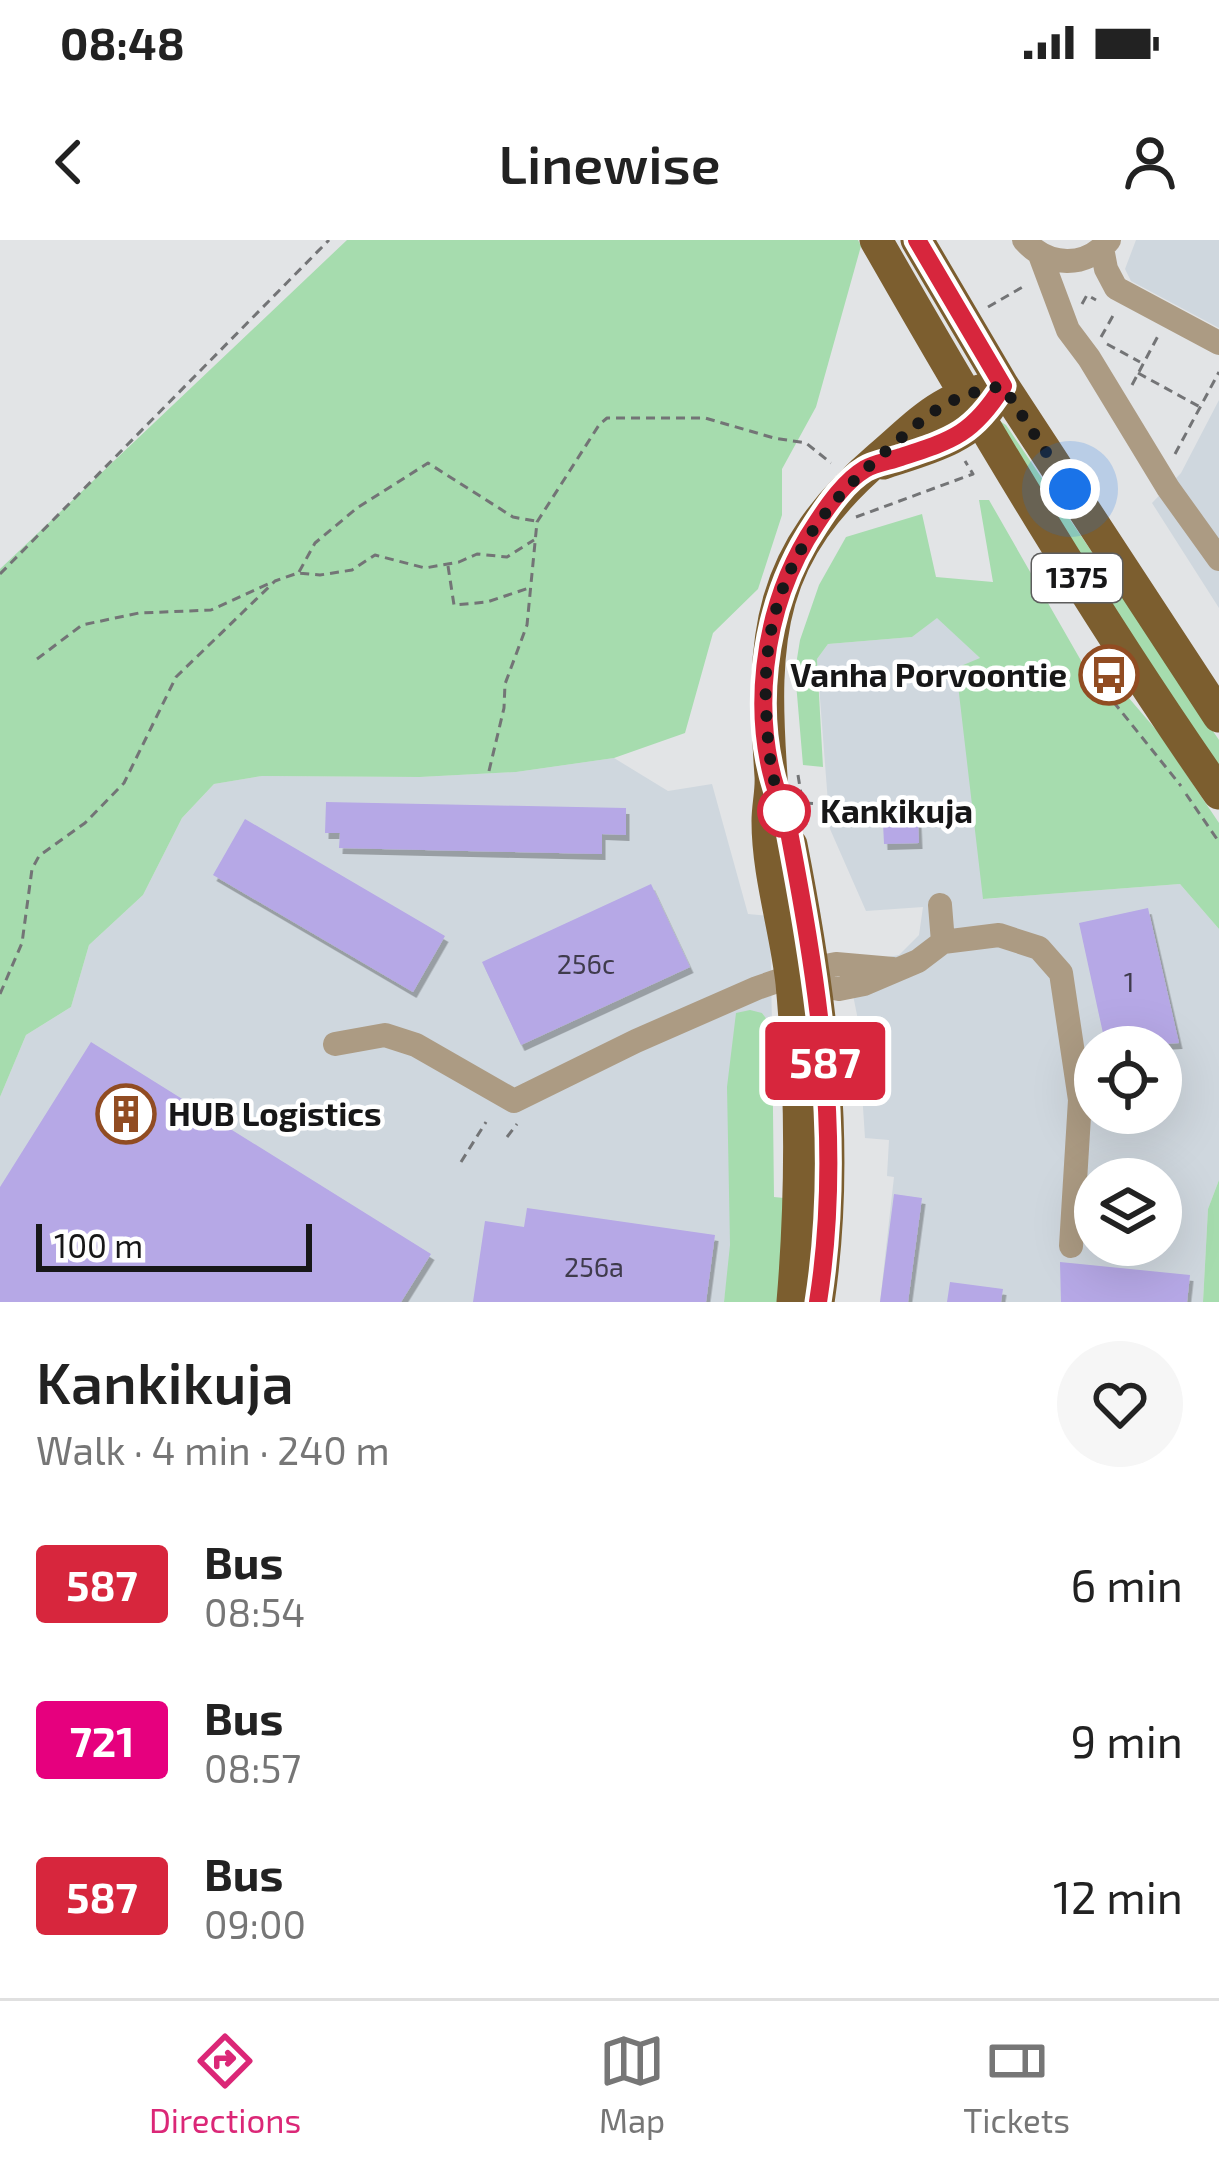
<!DOCTYPE html>
<meta charset="utf-8">
<style>
body{margin:0;font-family:"Exo 2",sans-serif;background:#f6f6f6;color:#222;height:100vh;display:flex;flex-direction:column;font-size:45px;white-space:nowrap}
*{box-sizing:border-box;margin:0}
p{font-size:39px;color:#767676}
.icon{flex:none;width:66px;height:66px;fill:none;stroke:currentColor;stroke-width:2;stroke-linecap:round;stroke-linejoin:round}
.map{position:relative;height:1062px;overflow:hidden}
.panel{display:flex;flex-direction:column;background:#fff;flex:1}
.panel>*{flex:none}
.badge{padding:0 24px;border-radius:9px;font-size:42px;line-height:78px}
.fabs{position:absolute;left:1074px;top:786px;display:grid;gap:24px}
.fabs a{display:grid;place-items:center;width:108px;height:108px;border-radius:50%;background:#fff;box-shadow:0 12px 48px #0002;font-size:60px}
.scale{position:absolute;left:36px;bottom:30px;width:276px;box-sizing:border-box;padding-left:12px;border:6px solid #171718;border-top:0;font-size:33px;line-height:42px;white-space:nowrap;color:#171718;-webkit-text-stroke:9px #fff;paint-order:stroke}
.you{position:absolute;width:60px;height:60px;margin:-30px;border:9px solid #fff;border-radius:50%;background:#1a73e8;box-shadow:0 0 0 18px #1a73e833}
.map>.badge{position:absolute;translate:-50% -50%;box-shadow:0 0 0 6px #fff}
.round{display:grid;place-items:center;flex:none;width:126px;height:126px;border-radius:63px;background:#f6f6f6}
.summary{display:flex;align-items:center;justify-content:space-between;height:204px;padding:0 36px}
h1{font-size:57px;font-weight:600;line-height:90px}
ul{padding:0;list-style:none}
li{display:flex;align-items:center;gap:36px;height:156px;padding:0 36px}
li div{flex:1}
li b{display:block;font-size:45px}
li em{font-style:normal}
li .badge{min-width:132px;font-weight:700;text-align:center}
.status{display:flex;justify-content:space-between;align-items:center;height:84px;padding:0 60px;background:#fff;direction:ltr}
.status svg{height:33px;fill:currentColor}
header{display:flex;justify-content:space-between;align-items:center;height:156px;padding:0 36px;background:#fff;font-size:54px;font-weight:600}
.menu{display:flex;justify-content:space-around;align-items:center;height:168px;border-top:3px solid #e0e0e0;background:#fff;font-size:33px;color:#767676}
.menu a{display:grid;justify-items:center;gap:6px}
.menu .current{color:#db2777}
.map>svg:first-child{display:block}
</style>
<div class="status"><b>08:48</b><svg viewBox="0 0 49 12"><path d="M0 12V9h3v3zM5 12V6h3v6zM10 12V3h3v9zM15 12V0h3v12zM26 1h20v11H26zM47 4h2v5h-2z"/></svg></div>
<header><svg class="icon" aria-label="back" viewBox="0 0 24 24"><path d="M15 5l-7 7 7 7"/></svg>Linewise<svg class="icon" aria-label="person" viewBox="0 0 24 24"><circle cx="12" cy="8" r="4"/><path d="M4 21q1-7 8-7t8 7"/></svg></header>
<div class="map">
<svg width="1219" height="1062" viewBox="0 0 1219 1062">
<defs>
<filter id="shadow"><feDropShadow dx="3.5" dy="6" stdDeviation="0" flood-color="#0004"/></filter>
</defs>
<rect width="100%" height="100%" fill="#e2e4e6"/>
<path fill="#cfd7de" fill-rule="evenodd" d="M1136,0H1219V88L1131,41L1125,29Z
M1219,160V368L1152,263L1181,233Z
M937,377L980,418L984,659L1180,644L1219,689V940L1208,969L1203,1062H880L894,937L887,936L889,900L865,898L857,775L847,725L899,715L919,695L923,667L866,671L830,589L817,419L828,404L912,397ZM1095,807H1161V873H1095ZM1095,939H1161V1005H1095Z
M614,518L668,551L712,544L748,674L770,676L772,786L762,773L724,1062H0V857L26,795L71,767L89,705L143,655L182,578L214,544L262,536L420,537L516,532Z"/>
<path fill="#a6dcae" d="M347,0H858L861,6L816,167L782,229V275L758,349L713,393L685,493L614,518L516,532L420,537L262,536L214,544L182,578L143,655L89,705L71,767L26,795L0,857V329Z
M998,180L1006,185L1219,500V533L1112,372Z
M979,260H989L1099,452L1116,443L1158,492L1219,583V689L1180,644L983,659L956,428L980,418L937,378L912,397L828,404L817,419L823,527L803,525L795,431L800,400L819,345L846,297L922,274L936,337L993,342Z
M750,770L762,773L772,786L774,957L784,958L781,1062H724L730,1005L727,847L736,773Z
M1219,940V1062H1203L1208,969Z"/>
<path fill="#b6a8e6" filter="url(#shadow)" d="M326,562L626,568V595L602,594V614L339,608L340,593H325Z
M245,579L445,696L413,752L213,635Z
M918,581L919,603L884,604L883,583Z
M651,644L690,727L521,805L482,722Z
M1148,668L1179,803L1106,807L1079,683Z
M91,802L431,1014L401,1062H0V947Z
M894,954L922,958L908,1062H880Z
M527,968L715,995L706,1062H473L485,981L524,987Z
M1060,1022L1190,1035L1187,1062H1061Z
M950,1042L1003,1049L1001,1062H947Z"/>
<g fill="none" stroke-linecap="round" stroke-linejoin="round">
<path stroke="#737476" stroke-width="3" stroke-dasharray="9 6" stroke-linecap="butt" d="M1082,64L1087,55L1096,60
M988,67L1026,45
M1101,97L1114,74
M1107,104L1140,122
M1138,133L1200,167
M1132,145L1158,96
M1175,214L1219,132
M856,277L973,234L965,221
M448,326L454,365L487,362L529,348
M299,332L315,303L357,268L428,223L513,277L535,281
M0,334L329,0
M37,419L82,385L139,373L211,370L268,344
M1104,450L1181,546
M489,531L504,468L505,444L527,385L537,282L599,185L607,178H705L774,198L806,203L831,223
M798,535L806,585
M1186,554L1219,602
M804,563L825,564
M0,754L22,703L32,629L39,616L85,583L124,543L176,437L275,341L298,333L320,335L352,330L375,315L425,328L459,322L477,314L507,317L534,300
M507,897L517,884
M461,922L486,882"/>
<path stroke="#ac9b83" stroke-width="24" d="M1024,0C1048,27 1086,29 1109,0
M1102,8L1106,29L1116,48L1219,103
M1040,15L1068,90L1089,118L1168,248L1219,319
M940,665L943,702
M805,743L839,749L864,744L918,721L943,702L999,695L1039,708L1061,733L1080,860L1071,1006
M335,804L385,795L416,805L514,861L636,801L757,748L815,728L836,724L893,729"/>
<path stroke="#7c5e2f" stroke-width="33" d="M876,0C984,189 1095,375 1219,553
M917,0L1003,146L1219,476
M883,223C922,210 970,199 992,163
M791,605C821,757 841,908 818,1062
M793,1062C802,956 802,850 792,743C786,689 768,635 768,581C768,566 772,551 771,536C761,395 767,314 880,217C925,178 942,156 1003,146"/>
</g>
<g fill="none" stroke-linecap="round" stroke-linejoin="round">
<g stroke="#fff" stroke-width="27">
<path id="line" d="M818,1062C844,898 817,737 786,576C746,484 761,366 816,284C829,264 845,241 865,229C875,223 890,221 901,217C953,200 973,194 1003,146L917,0"/>
</g>
<use href="#line" stroke="#d7263d" stroke-width="18"/>
<path stroke="#171718" stroke-width="12" stroke-dasharray="0 21.6" d="M784,571L786,576C770,540 768,507 766,468C761,358 803,282 885,212C929,174 944,156 1003,146L1070,249"/>
</g>
<defs>
<g id="bus-ring" transform="scale(3)"><circle r="9.5" fill="#fff" stroke="#914c22" stroke-width="1.5"/><path d="M-5-6H5V4H4V6H2V4H-2V6H-4V4H-5ZM-3.5-4V0h7V-4ZM-3.5 1.2v1.5H-2V1.2ZM2 1.2v1.5H3.5V1.2Z" fill="#914c22"/></g>
<g id="building-ring" transform="scale(3)"><circle r="9.5" fill="#fff" stroke="#914c22" stroke-width="1.5"/><path d="M-4-6H4V6H1V3H-1V6H-4ZM-2.5-4.3h1.7v1.8h-1.7ZM.8-4.3h1.7v1.8H.8ZM-2.5-1h1.7V.8h-1.7ZM.8-1h1.7V.8H.8Z" fill="#914c22"/></g>
</defs>
<g fill-rule="evenodd">
<use href="#bus-ring" x="1109" y="435"/>
<use href="#building-ring" x="126" y="874"/>
</g>
<circle fill="#fff" stroke="#d7263d" stroke-width="6" cx="784" cy="571" r="24"/>
<g text-anchor="middle" stroke-width="9" stroke-linejoin="round" paint-order="stroke">
<g font-size="27" fill="#3f3b4c">
<text x="586" y="734">256c</text>
<text x="1129" y="752">1</text>
<text x="594" y="1037">256a</text>
</g>
<rect fill="#fff" stroke="#5d5d5d" stroke-width="3" x="1032" y="314" width="90" height="48" rx="9"/>
<g font-size="30" font-weight="bold" fill="#171718">
<text x="1077" y="348">1375</text>
</g>
<g font-size="33" font-weight="bold" fill="#171718" stroke="#fff" text-anchor="end">
<text x="1067" y="447">Vanha Porvoontie</text>
<text x="168" y="886" text-anchor="start">HUB Logistics</text>
</g>
<g font-size="33" font-weight="bold" fill="#171718" stroke="#fff" text-anchor="start">
<text x="820" y="583">Kankikuja</text>
</g>
</g>
</svg>
<div class="fabs">
<a><svg class="icon" aria-label="locate" viewBox="0 0 24 24"><circle cx="12" cy="12" r="6"/><path d="M12 2v4M12 18v4M2 12h4M18 12h4"/></svg></a>
<a><svg class="icon" aria-label="layers" viewBox="0 0 24 24"><path d="M12 4l9 5-9 5-9-5zM3 14l9 5 9-5"/></svg></a>
</div>
<div class="scale">100 m</div>
<div class="you" style="left:1070px;top:249px"></div>
<b class="badge" style="left:825px;top:821px;background:#d7263d;color:#fff">587</b>
</div>
<section class="panel">
<div class="summary"><div><h1>Kankikuja</h1><p>Walk · 4 min · 240 m</p></div><a class="round"><svg class="icon" aria-label="heart" viewBox="0 0 24 24"><path d="M12 20l-8-8c-3-5 5-10 8-4 3-6 11-1 8 4z"/></svg></a></div>
<ul>
<li><span class="badge" style="background:#d7263d;color:#fff">587</span><div><b>Bus</b><p>08:54</p></div><em>6 min</em></li>
<li><span class="badge" style="background:#e6007e;color:#fff">721</span><div><b>Bus</b><p>08:57</p></div><em>9 min</em></li>
<li><span class="badge" style="background:#d7263d;color:#fff">587</span><div><b>Bus</b><p>09:00</p></div><em>12 min</em></li>
</ul>
</section>
<nav class="menu">
<a class="current"><svg class="icon" aria-label="directions" viewBox="0 0 24 24"><path d="M12 3l9 9-9 9-9-9zM9 14v-3h6M13 9l2 2-2 2"/></svg>Directions</a>
<a><svg class="icon" aria-label="map" viewBox="0 0 24 24"><path d="M3 6l6-2 6 2 6-2v14l-6 2-6-2-6 2zM9 4v14M15 6v14"/></svg>Map</a>
<a><svg class="icon" aria-label="tickets" viewBox="0 0 24 24"><path d="M3 7h18v10H3zM15 7v10"/></svg>Tickets</a>
</nav>
